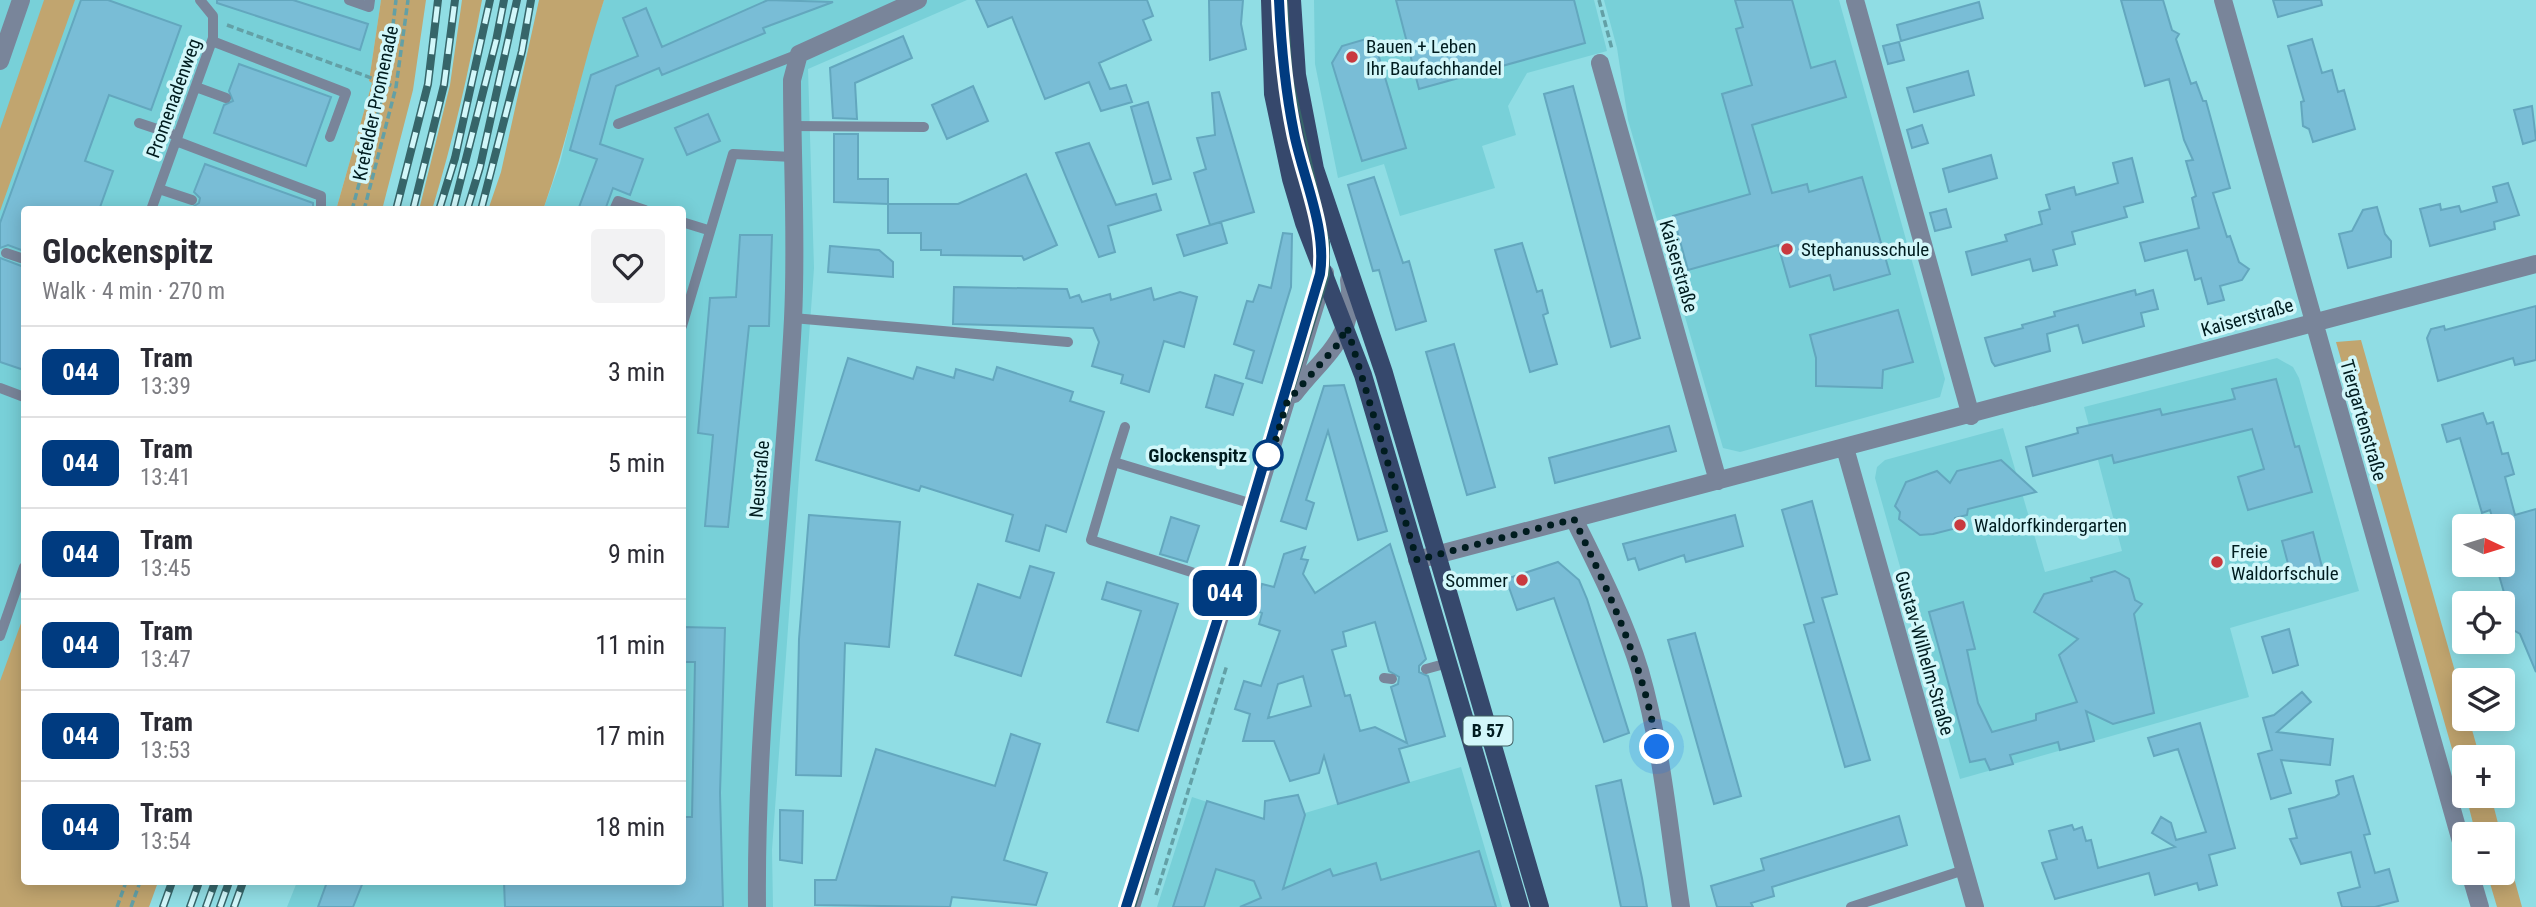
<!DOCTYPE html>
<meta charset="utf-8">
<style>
body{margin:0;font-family:"Roboto Condensed",sans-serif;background:#f2f2f3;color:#2b2b33;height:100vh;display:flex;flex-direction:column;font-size:26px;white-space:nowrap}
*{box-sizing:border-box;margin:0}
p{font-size:23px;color:#7c7c81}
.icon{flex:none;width:38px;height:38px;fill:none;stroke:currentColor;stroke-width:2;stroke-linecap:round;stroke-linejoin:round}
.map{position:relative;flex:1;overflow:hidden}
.panel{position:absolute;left:21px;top:206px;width:665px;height:679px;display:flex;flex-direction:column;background:#fff;border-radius:7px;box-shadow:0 4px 18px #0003}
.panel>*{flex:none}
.badge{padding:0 14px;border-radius:10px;font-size:24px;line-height:46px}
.needle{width:46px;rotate:94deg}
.buttons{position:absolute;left:2452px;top:514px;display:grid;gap:14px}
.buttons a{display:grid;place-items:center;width:63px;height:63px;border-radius:7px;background:#fff;box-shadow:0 4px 18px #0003;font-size:35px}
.you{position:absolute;width:35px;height:35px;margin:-18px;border:5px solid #fff;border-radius:50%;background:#1a73e8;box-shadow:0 0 0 10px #1a73e833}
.map>.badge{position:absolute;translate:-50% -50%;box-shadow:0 0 0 4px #fff}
.round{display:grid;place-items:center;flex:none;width:74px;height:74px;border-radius:7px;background:#f2f2f3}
.overview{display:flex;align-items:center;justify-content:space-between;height:119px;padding:0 21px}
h1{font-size:33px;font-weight:700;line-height:52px}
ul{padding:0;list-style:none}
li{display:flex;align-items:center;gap:21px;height:91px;padding:0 21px;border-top:2px solid #e1e1e2}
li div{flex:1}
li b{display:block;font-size:26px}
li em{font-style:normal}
li .badge{min-width:77px;font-weight:700;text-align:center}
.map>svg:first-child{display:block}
</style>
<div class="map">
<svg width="2536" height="907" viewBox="0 0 2536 907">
<rect width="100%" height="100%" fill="#90dde4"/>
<path fill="#78d0d8" d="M0,0H381L369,81L372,83L336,210H24V882H112L103,907H0Z
M604,0H967L808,69L814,268L772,850L773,907H287L297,882H682V210H543L560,163L589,44Z
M1314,0H1594L1607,51L1527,73L1508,106L1516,135L1482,146L1495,188L1400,216L1384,164L1338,178L1315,64Z
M1604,0H1839L1945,379L1940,397L1740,452L1723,448L1628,120L1617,48Z
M2277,358L2293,367L2299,378L2359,591L2230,628L2249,697L1960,779L1875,478L1877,467L1885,460L2003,428L2045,572L2122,551L2084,407Z
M1461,767L1502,907H1157L1192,797L1271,823Z"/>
<path fill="#c1a56f" d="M44,0H75L0,211V129Z
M381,0H426L413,90L382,210H336L372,83L369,81Z
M462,0H482C469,71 453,141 432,210H419L450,85Z
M539,0H604C581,69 568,141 543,210H488L501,172Z
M2361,340L2464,703V719H2469L2480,758H2464V791L2336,342Z
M24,615V882H158L149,907H0V681Z
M2466,796H2491L2501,835H2476Z
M2503,838L2522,907H2497L2487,873H2502Z"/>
<path fill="#79bdd6" stroke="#63a7be" stroke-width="2" fill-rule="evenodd" d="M81,0H108L181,26L151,110L109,95L85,161L113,171L99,210H24V251L8,245L0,248V223Z
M217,0H293L368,24L360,50L217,3Z
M768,0L833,2L763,28L765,33L662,75L659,68L616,86L600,144L643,159L630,195L613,188L605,210H578L597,159L570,150L591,75L638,56L623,18L646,8L662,47Z
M976,0H1147L1153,16L1143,20L1151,40L1099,63L1110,89L1126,85L1132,102L1101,111L1089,82L1045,99L1012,17L988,27Z
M1209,0H1243L1241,24L1246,49L1210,60Z
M1396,0H1574L1585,43L1419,89Z
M1735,0H1792L1811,68L1835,61L1846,97L1752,125L1772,193L1807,184L1809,192L1862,177L1890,274L1834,290L1830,275L1790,287L1778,245L1688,270L1673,216L1750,194L1722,94L1752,85L1736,29L1743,27Z
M2121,0H2163L2172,30L2179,34L2176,39L2191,84L2196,82L2203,101H2206L2230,188L2213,193L2227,237L2230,236L2239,262L2249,269L2242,280L2220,286L2224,300L2208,304L2201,278L2195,280L2187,250L2145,261L2140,243L2199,228L2192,198L2196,196L2186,161L2193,160L2184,140L2169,79L2145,86Z
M2273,0H2321L2322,5L2278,17Z
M1979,2L1983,18L1901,41L1897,25Z
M903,36L912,58L855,83L857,119L833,118L830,68Z
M1373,37L1406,148L1362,161L1332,63L1342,46Z
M2312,39L2322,73L2332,70L2338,92L2344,90L2355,129L2313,142L2309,129L2303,126L2301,102L2304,101L2288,46Z
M1899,42L1904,60L1888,64L1883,46Z
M239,64L331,97L306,166L214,133L224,105L233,101L229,91Z
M1968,71L1974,95L1914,112L1907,88Z
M973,86L988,121L947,139L932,105Z
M1573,86L1640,338L1611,347L1544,94Z
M1219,92L1254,212L1210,225L1194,173L1206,169L1197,138L1215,135L1212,93Z
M1148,102L1171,179L1153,184L1131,107Z
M2532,106L2536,140L2523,144L2514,110Z
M708,114L720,141L687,155L675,128Z
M1922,125L1928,143L1912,148L1907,130Z
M834,134H858V179H888V204L834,202Z
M1089,143L1116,205L1156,194L1161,210L1108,226L1115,252L1099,257L1056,153Z
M1991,155L1997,178L1949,192L1943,169Z
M2132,158L2143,202L2124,207L2127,217L2072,232L2075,244L2053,250L2057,265L2033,271L2030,259L1972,275L1966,252L2007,241L2005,235L2042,224L2039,212L2050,209L2046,195L2074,187L2076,195L2118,183L2113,163Z
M205,164L313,203V210H188L199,203L200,198L194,192Z
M1026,174L1057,245L1024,260L1022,256L941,255V250H921V233H888V204H958Z
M1374,177L1403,263L1409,261L1426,321L1396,330L1379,270L1373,271L1348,185Z
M2508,183L2519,215L2494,222L2495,229L2430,246L2420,209L2440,204L2441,210L2459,206L2461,212L2497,202L2493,187Z
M2377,207L2385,234L2391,241V257L2348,268L2339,234L2352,231L2363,210Z
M1946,209L1951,227L1935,231L1930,213Z
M1221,222L1227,243L1184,256L1177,235Z
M1283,233L1292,234L1291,287L1262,383L1246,378L1254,351L1234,344L1247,301L1253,302L1259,285L1271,288Z
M740,235H772L769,326H749L728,527L705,526L713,435L698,433L710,298L736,297Z
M1522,243L1537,292L1542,290L1548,313L1543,315L1557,364L1530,372L1495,250Z
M830,246L879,250L893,262V277L828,272Z
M0,258L24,267V370L0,362Z
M954,287L1067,289L1070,298L1079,295L1082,302L1110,294L1111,300L1151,288L1154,300L1180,292L1197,297L1184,347L1164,341L1149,392L1121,383L1123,375L1092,366L1099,342L1093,328L953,324Z
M2135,290L2136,295L2153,290L2158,309L2141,313L2144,326L2083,343L2078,325L2047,334L2050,351L1995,366L1992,362L1985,338L2023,328L2022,325L2055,316L2054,312Z
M2536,306V360L2515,365L2513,358L2438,381L2427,338L2431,329L2444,326L2445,330Z
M1898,310L1913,362L1883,370L1882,388L1816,386V358L1810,335Z
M1454,344L1495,487L1467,495L1426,352Z
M848,358L913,379L917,367L954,378L956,369L993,380L997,367L1073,392L1070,401L1104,412L1066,532L1046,525L1039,551L1006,541L1013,515L921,486L919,491L816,460Z
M1215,375L1243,384L1233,415L1206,407Z
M2276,379L2295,447L2299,446L2312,492L2248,510L2238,477L2264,469L2252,429L2114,463L2112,455L2033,476L2026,447L2078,433L2077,428L2086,426L2160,409L2162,415L2235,399L2232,389Z
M1344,385L1387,531L1358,540L1328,431L1306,500L1314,503L1306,529L1281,521L1324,386Z
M2483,413L2487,424L2493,422L2502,454L2508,453L2514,474L2505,477L2515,515L2536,509V672L2520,634L2508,627L2512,620L2496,565H2502V527H2495L2490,510L2482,513L2460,438L2447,442L2442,425Z
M1669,426L1676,451L1555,483L1549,458Z
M2001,460L2036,492L1968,509L1967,515L1955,518L1953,529L1933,534L1920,535L1899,519L1900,512L1895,506L1906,482L1937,471L1950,483L1957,471Z
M1812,501L1837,594L1822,598L1870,760L1845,767L1804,625L1814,622L1782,510Z
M809,515L900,522L889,647L845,643L841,776L796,775L799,639Z
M1735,515L1743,546L1686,562L1684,555L1639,570L1635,558L1628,560L1623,544Z
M1171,517L1199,526L1187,562L1160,554Z
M2313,532L2322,567L2291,575L2282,541Z
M1390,544L1426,659L1419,666V672L1428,676L1445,736L1399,749L1409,782L1338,804L1324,756L1319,773L1290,781L1274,741H1243L1250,714L1235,709L1244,681L1261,686L1280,631L1259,624L1262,613L1254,610L1262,584L1274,587L1284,554L1305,547L1301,559L1308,560L1303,574L1315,593ZM1375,622L1389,671L1399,677L1398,684L1391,687L1407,743L1375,727L1360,731L1350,695L1345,696L1332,650L1346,646L1343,632ZM1303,676L1311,706L1268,718L1278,684Z
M1558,562L1579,580L1587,599L1629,733L1604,742L1554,598L1517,610L1506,579Z
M1030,566L1054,573L1021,676L955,655L978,584L1020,598Z
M2115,571L2129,579L2135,600L2142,604L2134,614L2154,713L2113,724L2086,711L2094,741L2060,750L2058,742L2010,755L2013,764L1990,770L1985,759L1970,762L1929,612L1963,602L1975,649L1967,650L1978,703L1992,732L2036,720V714L2077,702L2059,655L2078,639L2034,612L2044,594L2092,581L2091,578Z
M1107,582L1178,604L1138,731L1107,722L1141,611L1102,599Z
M682,627L725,628L720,793L723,907H505L504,882H682V817H692L695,662H682Z
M2289,629L2298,665L2273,673L2262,637Z
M1695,633L1741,796L1714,804L1668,640Z
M2302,692L2311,702L2277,732L2333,739L2330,765L2281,760L2291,793L2271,799L2258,754L2272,750L2263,718L2274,715Z
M2200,723L2235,848L2209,855L2217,885L2199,890L2197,883L2155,895L2149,873L2055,899L2042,863L2057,859L2049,831L2072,825L2074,830L2082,827L2086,841L2091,840L2098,868L2175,847L2152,833L2161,817L2171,823L2176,840L2206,832L2178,749L2154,756L2148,738Z
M1011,734L1040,744L1004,860L1047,873L1036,905L952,897L950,907L815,905V880H836L876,749L995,786Z
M2353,776L2370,834L2364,835L2375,873L2389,869L2398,901L2375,907H2342L2338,893L2360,887L2351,852L2301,864L2290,839L2297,838L2289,809L2335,797L2339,794L2336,781Z
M1621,780L1642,878L1647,907H1621L1596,786Z
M1298,795L1305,815L1283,889L1330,869L1333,876L1376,863L1381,880L1479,851L1496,907H1240L1261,898L1254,881L1216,869L1204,907H1173L1207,801L1264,819L1265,801Z
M780,810L803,811L802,863L780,860Z
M1899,816L1907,845L1772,887L1774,896L1751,903L1753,907H1717L1711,886L1764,870L1761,859Z
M327,882H363L353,907H318Z"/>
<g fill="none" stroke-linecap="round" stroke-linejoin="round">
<path stroke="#63a0a6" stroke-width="3.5" stroke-dasharray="7 3.5" stroke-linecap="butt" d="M1599,0L1612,49
M227,25L396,87
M352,210L386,83L396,0
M364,210L396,87L408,0
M1156,895L1227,665
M117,907L126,882
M131,907L140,882"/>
<path stroke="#79859a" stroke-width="10" d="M349,0L369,7L370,0
M212,41L346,93L330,137
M196,87L226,98
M139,123L178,136
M618,124L799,54
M792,126L924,127
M176,141L321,196V210
M159,189L192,200
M151,210L213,38V16L200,0
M614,210L618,201L645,210
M682,222L708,230
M6,253L24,259
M793,318L1068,342
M682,326L733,154L793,157
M0,388L24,397
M1114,462L1125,427
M1232,585L1091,540L1114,462L1256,505
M0,636L24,567
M1426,669L1448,663
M1384,678L1392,679
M1851,907L1964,870"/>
<path stroke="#79859a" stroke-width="18" d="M1855,0L1971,416
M2223,0L2464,852
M0,61L21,0
M1600,63L1718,481
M1845,448L1975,907
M1574,519C1598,568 1624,618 1640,671C1662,747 1669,829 1681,907
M1417,560L2536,264
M2470,873L2480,907
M757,907C755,710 783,516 793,319C797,240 792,159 792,80L799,54L918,0"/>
<path stroke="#79859a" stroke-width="18" d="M1294,394C1325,354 1357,337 1349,280
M1131,907L1325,273"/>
<path stroke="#36486c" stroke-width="18" d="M1270,0L1273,94L1291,179L1304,223L1363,375L1520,907
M1292,0L1297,75L1315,169L1384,373L1540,907"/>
<path stroke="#366569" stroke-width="2" d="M1135,907L1329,275V242L1292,77L1287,0"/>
<g stroke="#366569" stroke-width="8">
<path id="rail" d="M396,210L428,84L438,0
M413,210L444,85L455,0
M439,210L455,158L490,0
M453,210L496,41L504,0
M467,210L480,167L517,0
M481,210L522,51L531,0
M163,907L172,882
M190,907L199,882
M206,907L215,882
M220,907L229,882
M234,907L243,882"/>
</g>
<use href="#rail" stroke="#d2f7fa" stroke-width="5" stroke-dasharray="16" stroke-linecap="butt"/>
</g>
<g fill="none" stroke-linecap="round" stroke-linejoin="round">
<g stroke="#fff" stroke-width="16">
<path id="line" d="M1126,907L1218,618L1320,274C1327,228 1303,178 1294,133C1285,89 1281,45 1279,0"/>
</g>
<use href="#line" stroke="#003b80" stroke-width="10"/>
<path stroke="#001c1f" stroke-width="7" stroke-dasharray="0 12.6" d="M1268,455L1270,459L1287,402L1338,344L1347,327L1417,560L1574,519C1609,593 1644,665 1657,747"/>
</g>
<g fill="#c9393f" stroke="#d2f7fa" stroke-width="2.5">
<circle cx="1352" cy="57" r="7"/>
<circle cx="1787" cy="249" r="7"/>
<circle cx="1960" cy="525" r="7"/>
<circle cx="2217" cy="562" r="7"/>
<circle cx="1522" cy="580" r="7"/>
</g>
<circle fill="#fff" stroke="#003b80" stroke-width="3.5" cx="1268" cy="455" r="14"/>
<g text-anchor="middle" stroke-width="7" stroke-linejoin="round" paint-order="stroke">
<rect fill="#d2f7fa" stroke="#3f5e61" stroke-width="2" x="1463.5" y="716.5" width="49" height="29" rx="5"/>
<g font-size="18" font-weight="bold" fill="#001c1f">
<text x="1488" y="737">B 57</text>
</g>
<g font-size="19" fill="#001c1f" stroke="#d2f7fa" text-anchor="start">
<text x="1366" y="53">Bauen + Leben<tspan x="1366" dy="22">Ihr Baufachhandel</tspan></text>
<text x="1801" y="256">Stephanusschule</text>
<text x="1974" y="532">Waldorfkindergarten</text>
<text x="2231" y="558">Freie<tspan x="2231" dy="22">Waldorfschule</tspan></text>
<text x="1508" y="587" text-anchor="end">Sommer</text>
</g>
<g font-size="19" fill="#001c1f" stroke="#d2f7fa">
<text transform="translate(173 98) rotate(-70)" y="7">Promenadenweg</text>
<text transform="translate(375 103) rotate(-78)" y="7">Krefelder Promenade</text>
<text transform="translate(1679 266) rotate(74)" y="7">Kaiserstraße</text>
<text transform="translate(2247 317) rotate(-16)" y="7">Kaiserstraße</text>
<text transform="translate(2364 420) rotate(74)" y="7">Tiergartenstraße</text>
<text transform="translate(759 479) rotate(-85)" y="7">Neustraße</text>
<text transform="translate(1925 653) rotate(74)" y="7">Gustav-Wilhelm-Straße</text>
</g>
<g font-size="19" font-weight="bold" fill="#001c1f" stroke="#d2f7fa" text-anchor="end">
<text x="1247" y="462">Glockenspitz</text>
</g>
</g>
</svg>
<div class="buttons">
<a><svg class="needle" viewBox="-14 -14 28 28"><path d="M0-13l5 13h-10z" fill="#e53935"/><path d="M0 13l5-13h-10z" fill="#7c7c81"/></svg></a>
<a><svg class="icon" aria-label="locate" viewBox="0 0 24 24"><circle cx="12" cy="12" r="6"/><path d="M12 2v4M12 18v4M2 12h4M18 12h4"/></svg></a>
<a><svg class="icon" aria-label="layers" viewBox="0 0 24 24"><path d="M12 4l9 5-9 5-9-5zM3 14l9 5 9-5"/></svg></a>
<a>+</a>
<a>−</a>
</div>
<div class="you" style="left:1657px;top:747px"></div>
<b class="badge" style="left:1225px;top:593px;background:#003b80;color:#fff">044</b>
<section class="panel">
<div class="overview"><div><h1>Glockenspitz</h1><p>Walk · 4 min · 270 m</p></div><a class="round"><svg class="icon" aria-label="heart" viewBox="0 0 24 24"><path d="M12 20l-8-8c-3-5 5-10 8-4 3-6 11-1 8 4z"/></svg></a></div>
<ul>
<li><span class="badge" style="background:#003b80;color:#fff">044</span><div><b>Tram</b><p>13:39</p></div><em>3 min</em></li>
<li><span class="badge" style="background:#003b80;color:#fff">044</span><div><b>Tram</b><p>13:41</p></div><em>5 min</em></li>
<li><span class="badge" style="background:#003b80;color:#fff">044</span><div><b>Tram</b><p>13:45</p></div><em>9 min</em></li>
<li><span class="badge" style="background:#003b80;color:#fff">044</span><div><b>Tram</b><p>13:47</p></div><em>11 min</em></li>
<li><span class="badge" style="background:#003b80;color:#fff">044</span><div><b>Tram</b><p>13:53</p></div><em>17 min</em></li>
<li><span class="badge" style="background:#003b80;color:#fff">044</span><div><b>Tram</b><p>13:54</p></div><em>18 min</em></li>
</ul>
</section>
</div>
